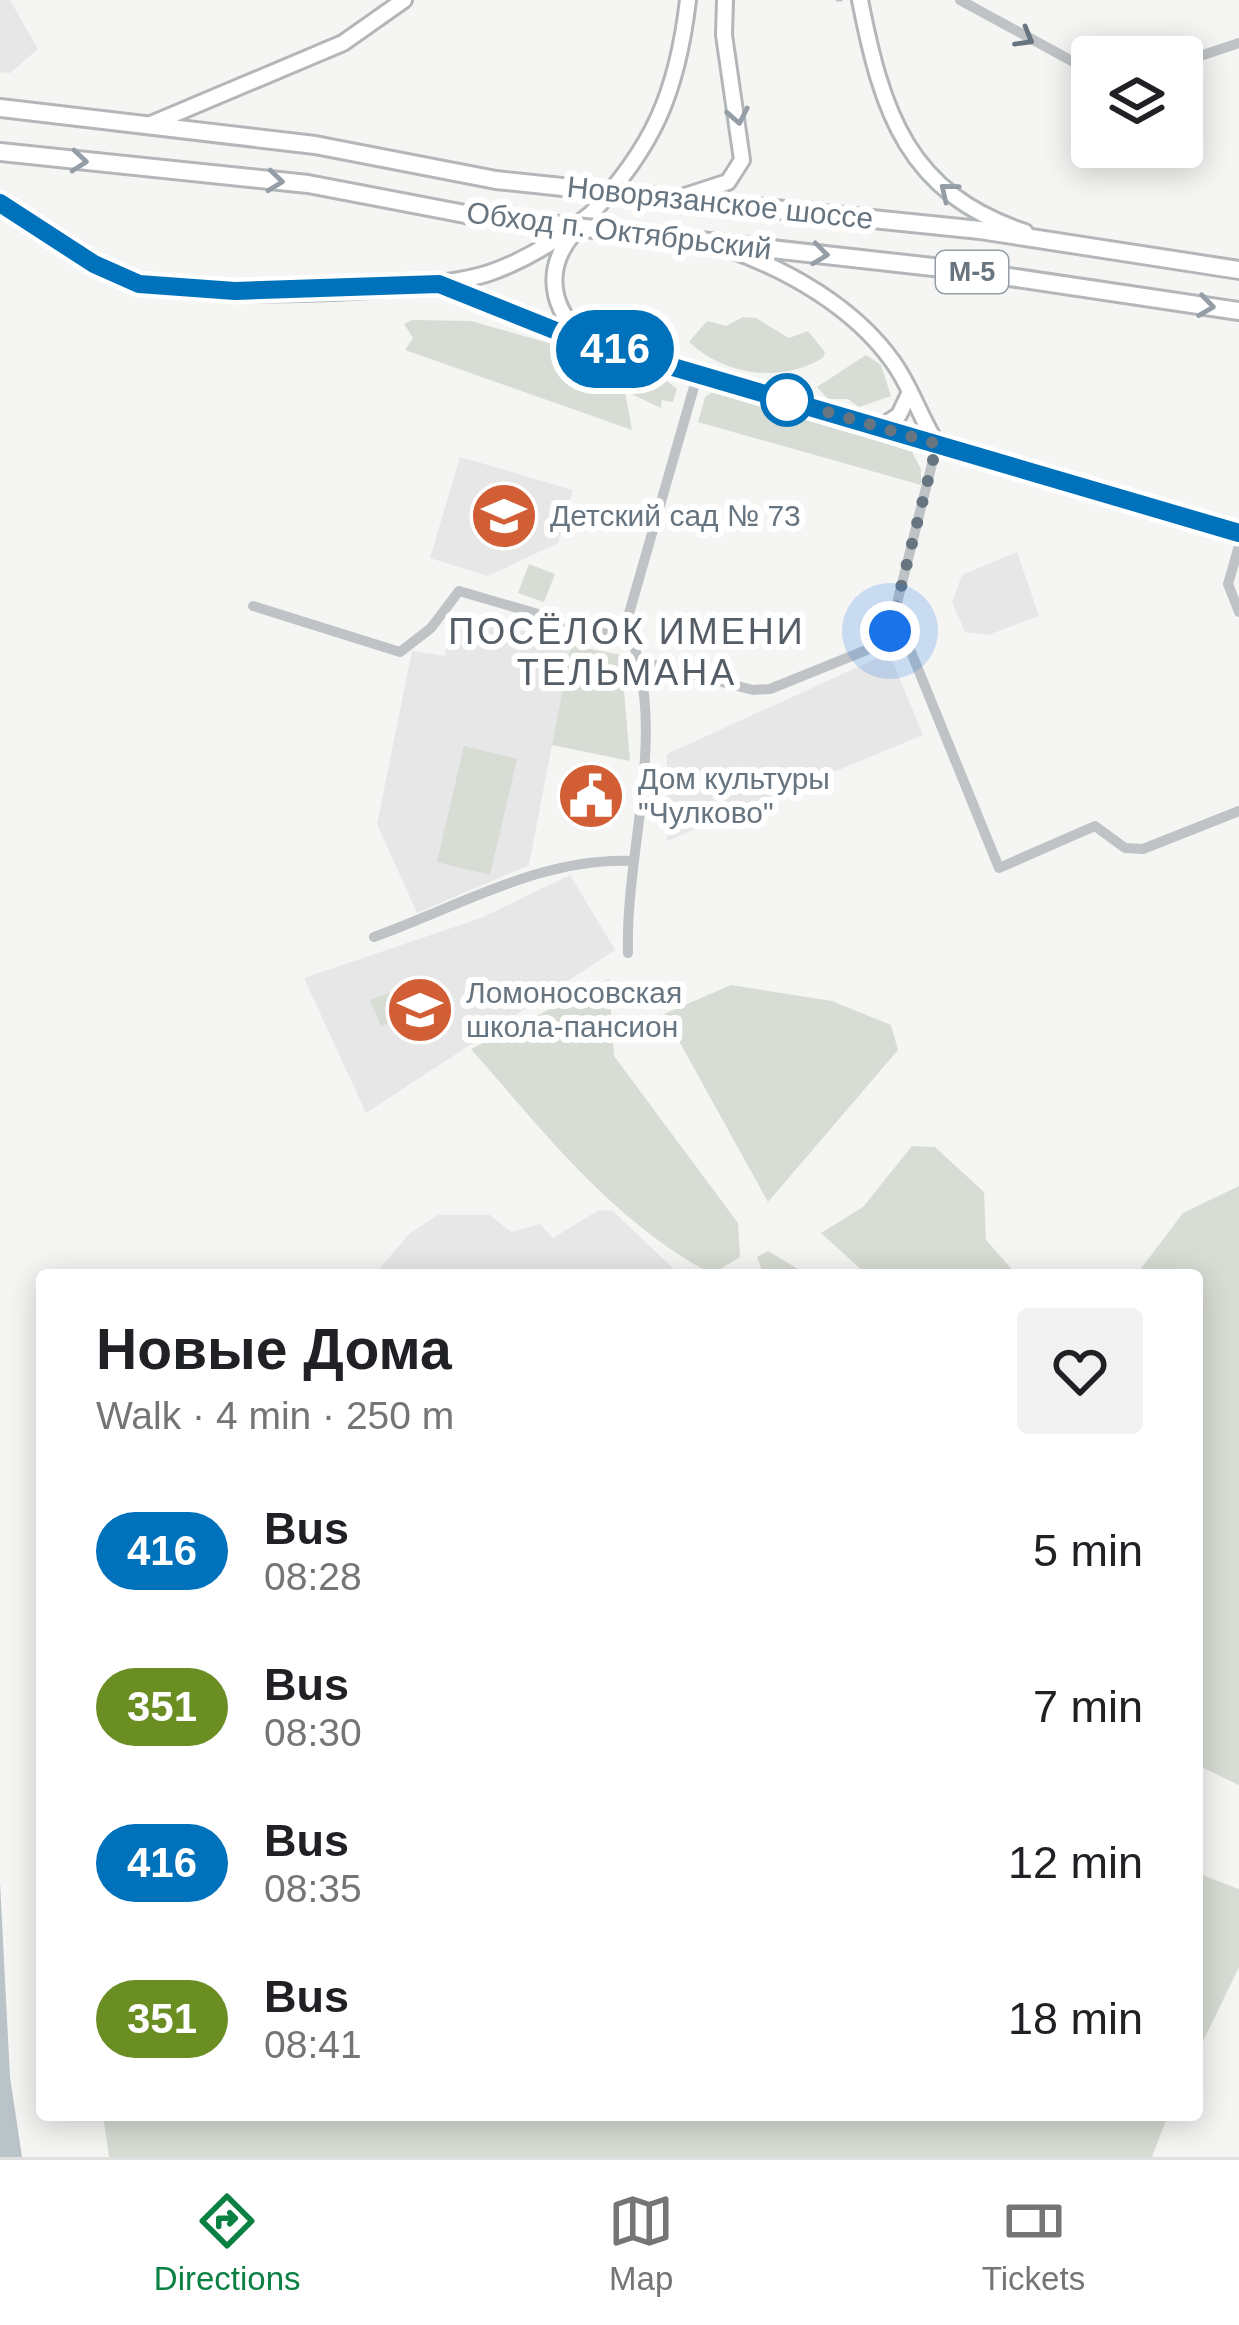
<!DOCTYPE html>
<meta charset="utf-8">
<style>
body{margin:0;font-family:Helvetica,sans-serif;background:#f2f2f2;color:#202124;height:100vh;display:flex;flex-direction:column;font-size:45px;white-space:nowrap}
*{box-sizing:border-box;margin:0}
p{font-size:39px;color:#757577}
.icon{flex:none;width:66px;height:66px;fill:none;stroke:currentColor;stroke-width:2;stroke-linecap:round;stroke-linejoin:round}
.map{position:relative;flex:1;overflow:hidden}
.details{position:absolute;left:36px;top:1269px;width:1167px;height:852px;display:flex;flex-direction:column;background:#fff;border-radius:12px;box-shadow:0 6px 30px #0003}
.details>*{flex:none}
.badge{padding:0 24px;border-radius:39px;font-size:42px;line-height:78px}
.buttons{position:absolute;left:1071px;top:36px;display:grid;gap:24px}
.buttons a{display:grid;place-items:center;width:132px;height:132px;border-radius:12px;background:#fff;box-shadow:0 6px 30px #0003;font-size:60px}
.you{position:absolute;width:60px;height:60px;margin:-30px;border:9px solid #fff;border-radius:50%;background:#1a73e8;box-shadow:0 0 0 18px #1a73e833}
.map>.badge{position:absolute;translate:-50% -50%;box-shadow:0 0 0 6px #fff}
.round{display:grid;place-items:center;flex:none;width:126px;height:126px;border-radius:12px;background:#f2f2f2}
.headline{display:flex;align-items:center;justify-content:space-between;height:204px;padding:0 60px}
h1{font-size:57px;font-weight:600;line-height:90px}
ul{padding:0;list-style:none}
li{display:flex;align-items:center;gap:36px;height:156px;padding:0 60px}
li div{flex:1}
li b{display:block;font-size:45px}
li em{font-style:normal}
li .badge{min-width:132px;font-weight:700;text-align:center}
.dock{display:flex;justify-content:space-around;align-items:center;height:168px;border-top:3px solid #e0e0e0;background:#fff;font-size:33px;color:#757577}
.dock a{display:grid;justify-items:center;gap:6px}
.dock .current{color:#0b8043}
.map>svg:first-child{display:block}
</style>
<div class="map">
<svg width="1239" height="2157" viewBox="0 0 1239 2157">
<rect width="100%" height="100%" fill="#f5f6f3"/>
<path fill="#e6e7e6" d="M0,0H10L38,49L10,73L0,72Z
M460,457L573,490L558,543L488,576L430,558Z
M1017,552L1039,616L988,635L965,632L952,602L962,575Z
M453,617L572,641L529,865L417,913L377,824L412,651L445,656Z
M889,653L923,735L667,841V754Z
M570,875L615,950L366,1113L304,978L481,918Z
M599,1210L613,1211L680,1275H374L409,1234L438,1215H490L511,1232L540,1224L553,1238Z"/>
<path fill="#d7dcd4" d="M743,317L756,318L789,338L808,331L825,352L823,358C781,383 725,376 689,342L707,321L726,326Z
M412,320L471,321L658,374L677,389L673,402L662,400L661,408L625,391L632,430L405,350L413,338L404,324Z
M866,355L881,365L891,396L859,407L848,399H828L817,387Z
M717,389L912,452L921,469V485L698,422L705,397Z
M529,564L555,574L544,602L518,593Z
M571,645L621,655L630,761L552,745Z
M464,746L517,759L490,875L437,862Z
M609,979L614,1056L738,1223L740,1257L712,1274C614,1223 542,1130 471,1049Z
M422,980L432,1006L381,1026L370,1000Z
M731,985L832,1001L891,1025L898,1050L768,1202L664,1014Z
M912,1146L935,1147L984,1192L986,1240L1017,1275H867L821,1233L863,1207Z
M1239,1186V1785L1197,1765V1275H1136L1183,1213Z
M768,1251L808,1275H764L757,1257Z
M1197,1873L1239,1889V1967L1197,2054Z
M103,2115H1168L1152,2157H109Z"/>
<path fill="#bac3c8" d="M0,1882L10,2077L22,2157H0Z"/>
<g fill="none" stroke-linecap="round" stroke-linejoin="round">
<path stroke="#bac3c8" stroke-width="3" d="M837,0H841"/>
<g stroke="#b3b7ba" stroke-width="20">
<path id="major" d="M860,0C882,112 907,193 1025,232
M151,124L343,43L404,0
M685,196L728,182L742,160L724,35L725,0
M0,203C46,228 84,265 134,282C197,302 426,294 489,273C527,260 561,238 592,213
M588,217C653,148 677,94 688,0
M574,233C544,267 549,311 586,337
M726,248C788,270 854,307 893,362C911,387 920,417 937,444
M439,284L574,338L1239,533
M881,427L899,415L909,394"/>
</g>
<g stroke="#b4b7ba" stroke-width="22">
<path id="highway" d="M0,108L315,145L496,180
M0,152L308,184L465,214
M667,198L980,230L1239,270
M646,235L969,271L1239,311"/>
</g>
<path stroke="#bfc3c6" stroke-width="10" d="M960,0L1092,72
M1182,62L1239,43
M1239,546L1228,584L1239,612
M253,606L400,652L431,628L459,591L634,642
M896,615L999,868L1095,826L1125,848L1143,849L1239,811
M639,661L753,690L770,689L874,647L890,631L937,444
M374,937C458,907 543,856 634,861
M628,953C625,847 671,726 626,624L698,373"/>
<use href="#major" stroke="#fff" stroke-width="14"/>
<use href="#highway" stroke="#fff" stroke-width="16"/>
<g stroke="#b4b7ba" stroke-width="22" stroke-linecap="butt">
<path id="highway-bridge" d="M496,180L667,198
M465,214L646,235"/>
</g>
<use href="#highway-bridge" stroke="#fff" stroke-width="16"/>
</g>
<defs><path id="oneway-chevron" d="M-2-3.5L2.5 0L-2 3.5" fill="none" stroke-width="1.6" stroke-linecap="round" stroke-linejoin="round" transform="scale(3)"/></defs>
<use stroke="#677581" href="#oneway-chevron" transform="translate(1025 38) rotate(30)"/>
<g stroke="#959ea7">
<use href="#oneway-chevron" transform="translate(738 116) rotate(79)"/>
<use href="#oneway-chevron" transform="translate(79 161) rotate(5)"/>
<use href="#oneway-chevron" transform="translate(275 181) rotate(6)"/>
<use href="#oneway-chevron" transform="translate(948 191) rotate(-141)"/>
<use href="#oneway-chevron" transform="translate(820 254) rotate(7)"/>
<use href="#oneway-chevron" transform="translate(1206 306) rotate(8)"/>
</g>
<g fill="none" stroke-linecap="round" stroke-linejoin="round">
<g stroke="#fff" stroke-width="27">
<path id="line" d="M0,203L94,264L139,284L235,291L439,284L574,338L1239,533"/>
</g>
<use href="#line" stroke="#0072bc" stroke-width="18"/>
<path stroke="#677581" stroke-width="12" stroke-dasharray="0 21.6" d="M787,400L937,444L890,631"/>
</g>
<defs>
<g id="school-disc" transform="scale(3.45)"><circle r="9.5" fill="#d25e36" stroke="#fff"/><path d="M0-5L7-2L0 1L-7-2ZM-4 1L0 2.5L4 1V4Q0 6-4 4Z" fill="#fff"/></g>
<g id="civic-disc" transform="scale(3.45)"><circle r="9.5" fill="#d25e36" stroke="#fff"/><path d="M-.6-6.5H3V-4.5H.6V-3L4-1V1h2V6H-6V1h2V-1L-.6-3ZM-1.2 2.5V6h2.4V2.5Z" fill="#fff"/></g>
</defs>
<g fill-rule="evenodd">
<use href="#school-disc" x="504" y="516"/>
<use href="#civic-disc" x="591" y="796"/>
<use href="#school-disc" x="420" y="1010"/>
</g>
<circle fill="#fff" stroke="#0072bc" stroke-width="6" cx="787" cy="400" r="24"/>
<g text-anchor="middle" stroke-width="12" stroke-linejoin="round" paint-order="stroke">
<rect fill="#fff" stroke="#959ea7" stroke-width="3" x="936" y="251" width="72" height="42" rx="9"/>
<g font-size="27" font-weight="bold" fill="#677581">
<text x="972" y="281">М-5</text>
</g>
<g font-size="30" fill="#677581" stroke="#fff">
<text transform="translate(720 203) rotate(6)" y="10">Новорязанское шоссе</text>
<text transform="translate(619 231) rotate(7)" y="10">Обход п. Октябрьский</text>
</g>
<g font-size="30" fill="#677581" stroke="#fff" text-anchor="start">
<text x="550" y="526">Детский сад № 73</text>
<text x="638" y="789">Дом культуры<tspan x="638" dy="34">"Чулково"</tspan></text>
<text x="466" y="1003">Ломоносовская<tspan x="466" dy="34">школа-пансион</tspan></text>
</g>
<g font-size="36" letter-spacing="3" fill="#555e67" stroke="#fff">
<text x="627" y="644">ПОСЁЛОК ИМЕНИ<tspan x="627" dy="41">ТЕЛЬМАНА</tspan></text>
</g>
</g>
</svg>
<div class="buttons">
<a><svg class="icon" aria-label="layers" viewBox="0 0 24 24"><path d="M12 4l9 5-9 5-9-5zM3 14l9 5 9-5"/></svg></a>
</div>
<div class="you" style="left:890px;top:631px"></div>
<b class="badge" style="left:615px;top:349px;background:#0072bc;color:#fff">416</b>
<section class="details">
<div class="headline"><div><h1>Новые Дома</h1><p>Walk · 4 min · 250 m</p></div><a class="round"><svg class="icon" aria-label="heart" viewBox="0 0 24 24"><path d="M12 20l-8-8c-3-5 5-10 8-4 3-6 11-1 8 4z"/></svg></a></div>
<ul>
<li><span class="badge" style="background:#0072bc;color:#fff">416</span><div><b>Bus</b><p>08:28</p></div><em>5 min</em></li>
<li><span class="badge" style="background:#6b8e23;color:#fff">351</span><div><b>Bus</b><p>08:30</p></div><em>7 min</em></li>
<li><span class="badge" style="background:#0072bc;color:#fff">416</span><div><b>Bus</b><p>08:35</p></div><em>12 min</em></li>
<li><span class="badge" style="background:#6b8e23;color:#fff">351</span><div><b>Bus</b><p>08:41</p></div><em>18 min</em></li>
</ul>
</section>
</div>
<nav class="dock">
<a class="current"><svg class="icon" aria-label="directions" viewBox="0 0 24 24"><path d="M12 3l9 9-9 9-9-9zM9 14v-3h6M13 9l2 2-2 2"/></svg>Directions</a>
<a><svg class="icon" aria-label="map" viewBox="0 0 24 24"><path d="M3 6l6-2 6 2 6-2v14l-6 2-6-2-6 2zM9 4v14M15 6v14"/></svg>Map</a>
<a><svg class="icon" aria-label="tickets" viewBox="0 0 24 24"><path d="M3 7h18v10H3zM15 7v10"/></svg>Tickets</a>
</nav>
